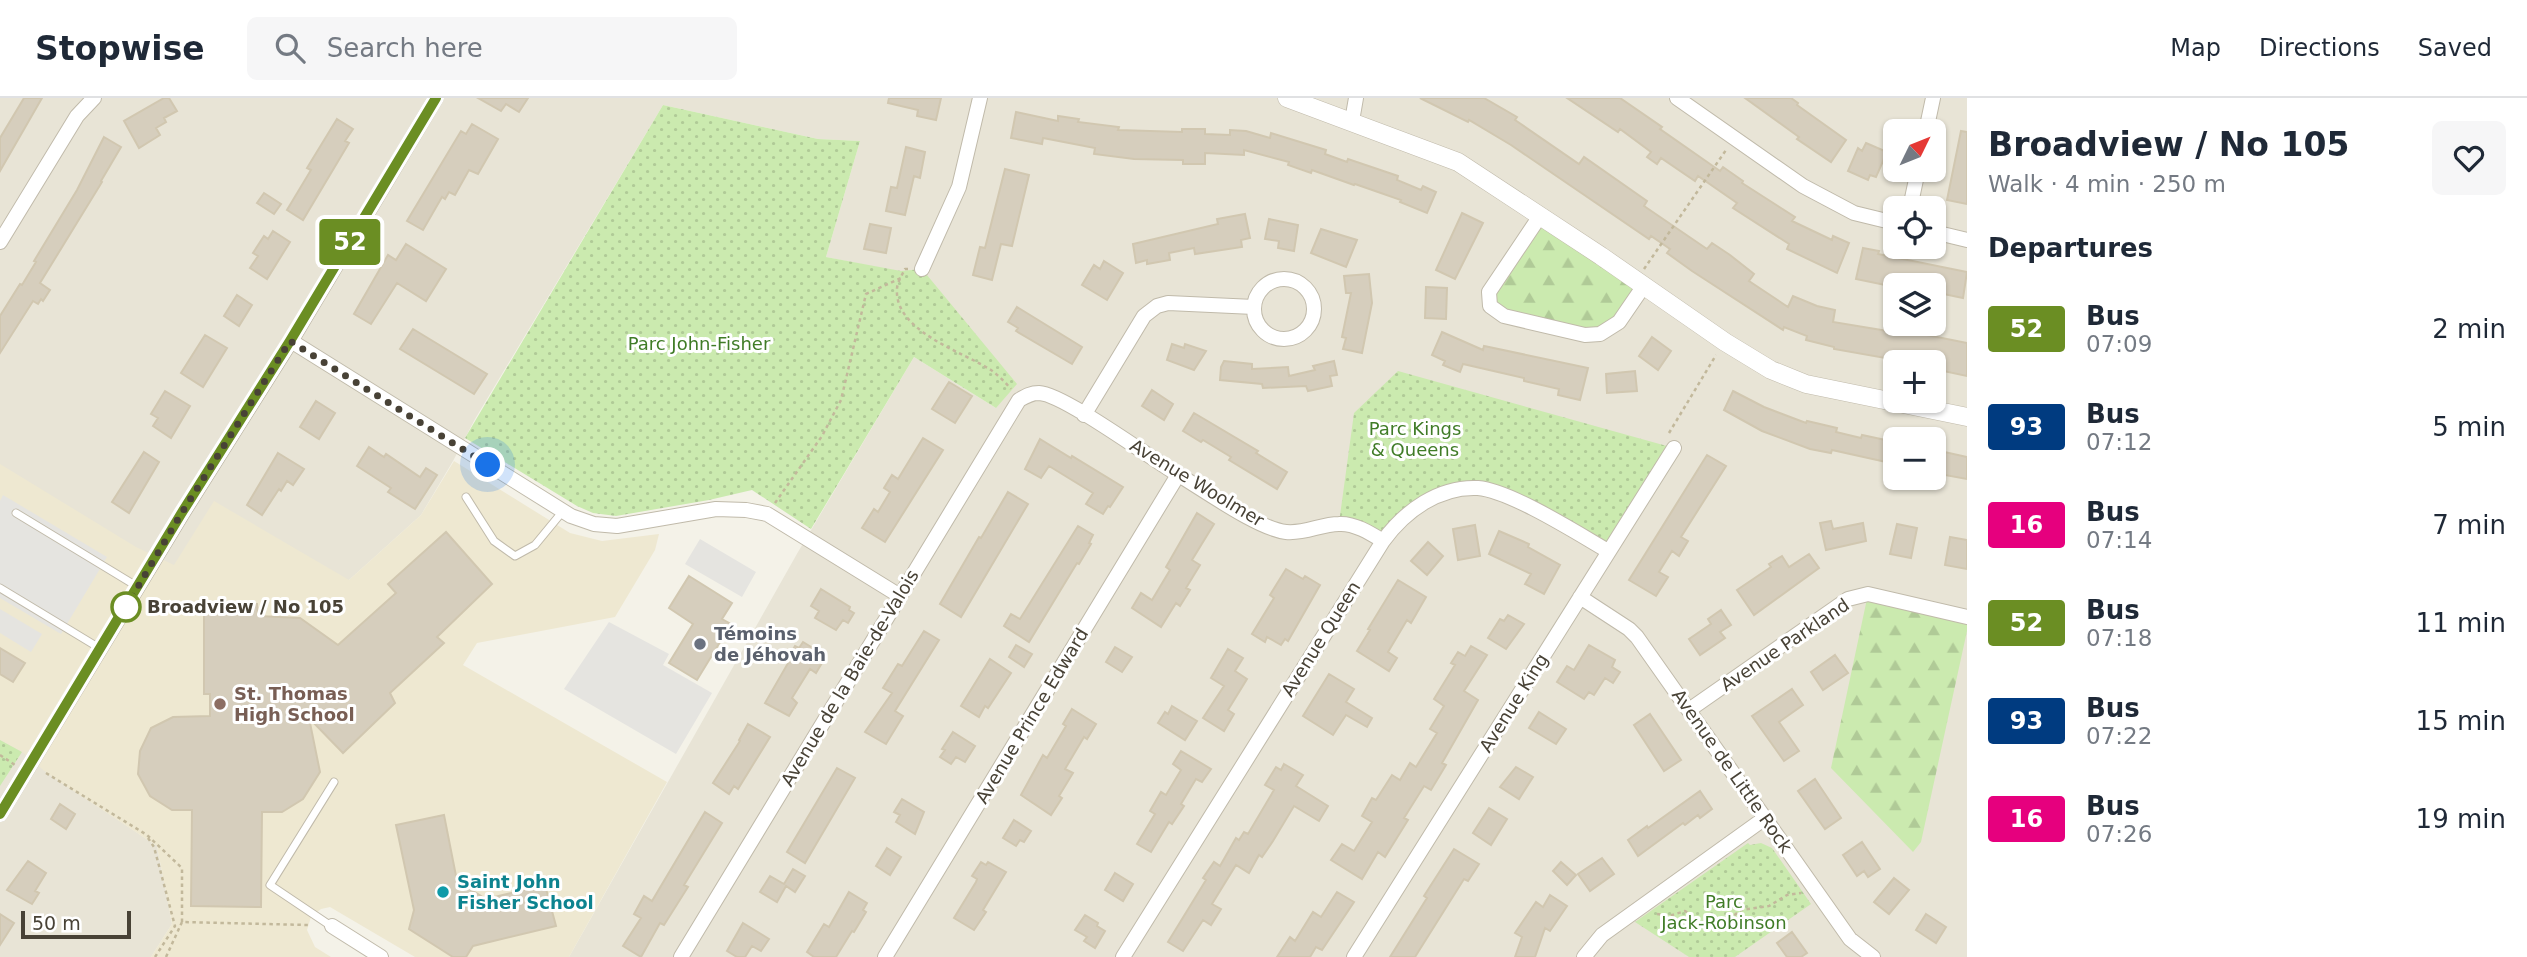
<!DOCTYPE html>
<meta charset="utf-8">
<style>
body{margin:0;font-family:"DejaVu Sans",sans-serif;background:#f6f6f7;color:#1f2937;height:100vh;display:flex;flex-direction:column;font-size:26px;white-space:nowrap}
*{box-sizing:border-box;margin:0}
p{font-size:23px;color:#747a83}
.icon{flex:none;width:38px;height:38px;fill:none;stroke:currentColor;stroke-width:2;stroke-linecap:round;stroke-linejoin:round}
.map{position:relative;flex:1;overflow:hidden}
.side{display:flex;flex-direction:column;background:#fff;width:560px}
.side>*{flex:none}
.badge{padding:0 14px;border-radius:5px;font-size:24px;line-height:46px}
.needle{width:46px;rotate:47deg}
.controls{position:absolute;left:1883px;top:21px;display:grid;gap:14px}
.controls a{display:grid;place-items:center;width:63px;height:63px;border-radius:10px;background:#fff;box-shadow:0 2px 5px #0004;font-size:35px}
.scale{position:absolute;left:21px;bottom:18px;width:110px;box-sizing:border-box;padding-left:7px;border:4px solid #484236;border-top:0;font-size:19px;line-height:24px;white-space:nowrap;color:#484236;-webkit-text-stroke:5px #fff;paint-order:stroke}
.you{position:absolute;width:35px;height:35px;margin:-18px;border:5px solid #fff;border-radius:50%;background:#1a73e8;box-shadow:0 0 0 10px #1a73e833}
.map>.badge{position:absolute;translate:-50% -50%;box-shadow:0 0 0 4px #fff}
h2{padding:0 21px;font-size:26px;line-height:63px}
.round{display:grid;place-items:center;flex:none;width:74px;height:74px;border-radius:10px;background:#f6f6f7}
.headline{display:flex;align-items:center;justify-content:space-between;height:119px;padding:0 21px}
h1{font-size:33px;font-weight:700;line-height:52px}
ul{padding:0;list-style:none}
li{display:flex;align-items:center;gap:21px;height:98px;padding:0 21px}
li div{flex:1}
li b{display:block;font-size:26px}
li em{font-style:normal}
li .badge{min-width:77px;font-weight:700;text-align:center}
header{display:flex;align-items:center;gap:42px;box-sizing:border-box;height:98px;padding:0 35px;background:#fff;border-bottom:2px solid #e0e1e3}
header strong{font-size:33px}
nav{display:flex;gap:38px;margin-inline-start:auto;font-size:24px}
.search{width:490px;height:63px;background:#f6f6f7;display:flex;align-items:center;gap:18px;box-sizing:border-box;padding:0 24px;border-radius:10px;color:#747a83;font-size:26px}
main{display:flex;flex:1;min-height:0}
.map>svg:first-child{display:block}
</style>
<header>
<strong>Stopwise</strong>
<div class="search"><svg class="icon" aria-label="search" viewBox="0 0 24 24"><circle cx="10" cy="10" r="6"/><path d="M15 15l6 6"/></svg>Search here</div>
<nav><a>Map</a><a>Directions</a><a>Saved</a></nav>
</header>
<main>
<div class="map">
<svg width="1967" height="859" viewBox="0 0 1967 859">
<defs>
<pattern id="forest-firs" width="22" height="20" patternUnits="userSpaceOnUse" patternTransform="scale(1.75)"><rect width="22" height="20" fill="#cbeaaf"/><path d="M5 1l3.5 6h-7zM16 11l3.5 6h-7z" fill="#b0ca97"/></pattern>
<pattern id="park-dots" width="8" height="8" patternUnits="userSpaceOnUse" patternTransform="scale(1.75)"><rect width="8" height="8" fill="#cbeaaf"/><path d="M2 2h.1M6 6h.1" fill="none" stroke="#b0ca97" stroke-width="1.8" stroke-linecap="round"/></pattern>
</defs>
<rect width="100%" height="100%" fill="#f4f2e8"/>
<path fill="#e8e4d6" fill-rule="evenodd" d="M0,0H1967V859H569L798,454L914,259L996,310L922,171L901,174L826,159L860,43L818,41L663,7L475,321L453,363L421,417L349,482L49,676L157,748L172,826L151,859H0ZM1895,33H1934V72H1895ZM1895,110H1934V149H1895ZM1895,187H1934V226H1895ZM1895,264H1934V303H1895ZM1895,341H1934V380H1895Z"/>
<path fill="#eee8d1" d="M454,363L570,435L602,443L659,436L655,452L615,519L477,545L463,567L667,684L569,859H415L330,809L321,811L311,819L307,832L315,849L331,859H151L172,826L157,748L48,676L22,654L0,642V366L136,449L174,467L214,403L349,482L421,417Z"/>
<path fill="url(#forest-firs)" d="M1540,118L1643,189L1600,236L1504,218L1489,194Z
M1868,496L1967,523V533L1921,744L1913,754L1831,670Z"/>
<path fill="url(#park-dots)" d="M663,7L818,41L860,43L826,159L901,173L922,171L1017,286L996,310L914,259L811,431L752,392L709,402L616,418L593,415L577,408L465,340Z
M1398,273L1674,350L1608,453L1478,390L1444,395L1383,443L1339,425L1354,315Z
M0,642L22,654L0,688Z
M1748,745L1750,747L1761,745L1772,750L1811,806L1735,859H1689L1635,824Z"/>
<path fill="#e5e4e0" d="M3,397L107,459L61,536L0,500V403Z
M700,441L756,474L742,499L685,466Z
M0,511L42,536L31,554L0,535Z
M609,524L669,556L663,567L712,595L676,656L564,591Z"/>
<path fill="#d6cebd" stroke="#d1c7b0" stroke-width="2" d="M24,0H42L0,73V40Z
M164,0H169L177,13L164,20L166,24L156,30L160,37L139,50L124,23Z
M478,0H528L519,14L506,6L501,13Z
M889,0H941L936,22L917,18L918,12L888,5Z
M1420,0H1484L1517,19L1515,22L1579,66L1584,59L1647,103L1644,108L1707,151L1712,145L1730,157L1754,176L1749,183L1788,209L1793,198L1817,208L1835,212L1833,224L1906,236L1907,233L1967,245V278L1934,271V264H1896L1897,262L1834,251V249L1806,242L1807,238L1784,229L1783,232L1692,173L1667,155L1670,151L1651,138L1649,141L1511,47L1469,22L1468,24Z
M1567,0H1620L1662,29L1660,31L1720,73L1723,69L1743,83L1742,85L1795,119L1792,123L1832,142L1833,138L1849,145L1837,175L1787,151L1789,146L1733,110L1737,105L1698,78L1695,83L1661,60L1657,66L1647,59L1651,54L1620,31L1618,34Z
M1745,0H1791L1798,5L1797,7L1846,42L1831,64L1797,41L1799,39Z
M1016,14L1058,23V18L1079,21L1078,24L1119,29L1118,32L1182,34V31H1205V36L1230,37V32L1246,33L1270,40L1271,35L1326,52L1325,56L1347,64L1348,61L1398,78L1397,82L1421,92L1423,88L1436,94L1427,115L1400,104L1401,102L1355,86L1354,87L1312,72L1311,75L1288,67L1289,64L1244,52V57L1205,55V66H1183V62L1134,61L1094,56L1095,50L1043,40L1042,46L1011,40Z
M337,21L353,31L345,43L349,45L303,122L287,112L311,72L307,70Z
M472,26L498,41L478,76L469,72L455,97L449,94L445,101L442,99L423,132L407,123L461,33L466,36Z
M1961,33L1967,34V106L1947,102Z
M104,39L121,49L101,83L102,84L40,185L50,192L43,203L41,201L38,206L33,203L0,255V218L20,186L22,187L36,164L34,163L77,92Z
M1866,45L1887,54L1876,79L1870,77L1868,82L1848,73L1858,50L1862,53Z
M906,49L925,54L920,80L914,78L905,117L886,113L891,89L897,90Z
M1005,71L1029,77L1012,148L1001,146L992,182L973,177L980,149L985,150Z
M264,95L281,106L274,116L257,105Z
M1462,115L1483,125L1455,181L1436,172Z
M1245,116L1250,140L1241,142L1242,149L1195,156L1194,150L1169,155L1170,162L1147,166V162L1136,165L1133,146L1218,126L1217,121Z
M1269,121L1298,127L1294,153L1278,150L1279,143L1265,141Z
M870,126L891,130L886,155L864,151Z
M1321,131L1357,142L1346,169L1311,155Z
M273,133L290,144L267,181L250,170L258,158L253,155L264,138L268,141Z
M406,146L446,171L426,203L397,185L371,226L354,216L388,157L396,162Z
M1863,150L1879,153L1878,156L1967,174L1963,200L1934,194V187H1895V189L1856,181Z
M1104,163L1123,175L1107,202L1082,187L1094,167L1100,171Z
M1369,176L1372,205L1362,255L1343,251L1346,240L1342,239L1351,195H1346L1344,178Z
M1426,189L1447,190L1446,221L1425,220Z
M237,197L252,207L239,228L224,218Z
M1017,209L1082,249L1072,266L1016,233L1018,230L1008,224Z
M413,231L487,276L474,296L400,251Z
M1442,234L1483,252L1484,248L1588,270L1580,302L1558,297L1559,291L1524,283V280L1463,266L1460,274L1443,267L1445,263L1432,257Z
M205,237L227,250L203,289L181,275Z
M1652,239L1671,253L1658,272L1639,258Z
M1172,246L1184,250L1185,246L1206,253L1194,272L1167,262Z
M1224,263L1252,266V271L1288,269L1289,278L1315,272L1313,268L1334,263L1337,277L1330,278L1332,288L1308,293L1306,288L1263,290L1262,286L1220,282L1221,269Z
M1635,273L1637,293L1607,295L1606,276Z
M949,284L972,298L955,325L932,311Z
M1152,292L1173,306L1164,322L1142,308Z
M165,293L190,308L171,340L153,328L158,320L151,316Z
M1733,293L1764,309L1806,325L1807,323L1837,330L1836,334L1861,340L1862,337L1895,344V366L1832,352L1831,355L1810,351L1762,333L1724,312Z
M316,303L335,315L319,341L300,329Z
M1194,315L1258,353L1256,355L1287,374L1277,391L1229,362L1231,359L1203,342L1201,344L1183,333Z
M923,340L943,352L885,444L862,430L874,411L878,414L890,394L884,390L892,377L898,381Z
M1040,341L1071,360L1072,358L1123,389L1110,409L1108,408L1103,416L1086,406L1093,395L1049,368L1041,380L1025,371Z
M369,349L384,359L386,356L420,379L426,370L437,377L415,411L388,394L391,390L357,368Z
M1940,353L1967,359V381L1934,375V356L1939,357Z
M144,354L159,364L129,415L112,404Z
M278,355L304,371L293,387L287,383L281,393L279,391L262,417L247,407Z
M1707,357L1726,368L1681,439L1688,443L1679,458L1672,453L1659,474L1668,479L1656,498L1629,482Z
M1008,394L1028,406L961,519L940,506L979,439L981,440Z
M1197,415L1214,426L1192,462L1200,467L1186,490L1190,492L1180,508L1176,505L1161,529L1132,510L1141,495L1152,502L1170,472L1166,469Z
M1831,423L1833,431L1863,425L1866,443L1826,452L1820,425Z
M1897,426L1917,430L1911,460L1890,456Z
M1475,427L1480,458L1458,462L1453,431Z
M1078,428L1093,437L1089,445L1091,446L1079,466L1077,465L1029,544L1004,528L1011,516L1020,521Z
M1499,433L1529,446L1528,449L1560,467L1544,496L1525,486L1531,476L1489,456Z
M446,434L492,486L437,539L444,545L390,595L395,605L343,655L309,620L320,674L303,701L282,714H262L261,809L191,808L192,712H172L150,698L138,676L140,653L151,630L173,619L210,618V596H204V505L257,506L258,518L300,520L338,547L396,495L388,486Z
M1950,439L1967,442V471L1945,467Z
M1428,444L1443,458L1427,477L1411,463Z
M1809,456L1819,470L1754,517L1737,492L1771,469L1769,466L1782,458L1789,469Z
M1286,471L1303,481L1305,478L1320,487L1288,543L1285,541L1281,547L1267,539L1265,544L1252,536L1274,500L1270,497Z
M689,478L732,505L722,521L731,526L697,582L669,565L693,526L669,510Z
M1398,482L1426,499L1411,525L1407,522L1388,554L1397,560L1389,573L1357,553L1370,532L1368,531Z
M821,491L850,509L849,512L854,515L848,525L843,522L836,532L815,520L819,513L811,508Z
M1721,512L1731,527L1720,534L1725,540L1700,557L1689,541L1711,526L1708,521Z
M1508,517L1524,526L1506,551L1488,540L1500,521L1504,523Z
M924,533L939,542L895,613L903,618L886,646L865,634L892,595L883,590L898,566L902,568Z
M803,544L826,558L816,575L810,571L792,600L797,605L789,618L765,605L791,560L789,558L795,548L799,550Z
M1016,547L1032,556L1024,569L1009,559Z
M1589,547L1615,562L1612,569L1620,574L1613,585L1605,580L1594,597L1589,594L1584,601L1557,584L1567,568L1574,572Z
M1471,548L1487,557L1464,593L1478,602L1442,665L1446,667L1431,692L1424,688L1404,720L1408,722L1385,759L1378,754L1362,781L1331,762L1342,746L1354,753L1372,724L1362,718L1372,700L1376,702L1392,677L1400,682L1410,665L1416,669L1437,635L1430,631L1444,608L1434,601L1455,567L1451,565L1458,554L1465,558Z
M1115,549L1132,559L1122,574L1106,564Z
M0,550L25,565L13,584L0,576Z
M1228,551L1243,560L1235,573L1247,581L1228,612L1234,616L1224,633L1203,620L1224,588L1211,580Z
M1835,557L1848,575L1823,592L1811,574Z
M990,561L1011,575L988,610L985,608L979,619L961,608Z
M1329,576L1354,591L1346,604L1372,620L1367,629L1346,617L1333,637L1303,618Z
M1792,591L1803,607L1779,624L1799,653L1784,663L1752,618Z
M1172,608L1197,623L1185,642L1158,625L1165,614L1168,616Z
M1072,611L1096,626L1087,641L1084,639L1065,671L1073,675L1059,698L1062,700L1051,717L1021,697L1043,657L1047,660L1066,628L1063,626Z
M1539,614L1566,631L1556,646L1529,630Z
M1650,616L1681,662L1664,673L1634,627Z
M748,626L770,639L738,691L734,688L729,696L713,685L740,643L739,642Z
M953,634L975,648L965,664L956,659L951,666L940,659L945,652L942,651Z
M1181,653L1211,671L1202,684L1196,681L1181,706L1184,708L1172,726L1169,724L1151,754L1137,746L1155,716L1150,713L1161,694L1166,697L1181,672L1173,666Z
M1284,666L1303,677L1296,688L1328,708L1319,723L1294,708L1273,743L1262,759L1259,757L1249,775L1236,767L1212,806L1221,811L1211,827L1203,822L1183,853L1168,844L1206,782L1203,780L1214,764L1220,768L1236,740L1239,742L1244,734L1248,736L1274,692L1265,687L1276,669L1281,672Z
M1516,669L1533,679L1519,701L1500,689Z
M837,670L855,680L805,765L787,754Z
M1815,681L1841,720L1825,731L1798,693Z
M1700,693L1712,711L1700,720L1698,717L1685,727L1683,725L1638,758L1628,742L1647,728L1648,730Z
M902,701L924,714L915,736L896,724L900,717L894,714Z
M60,706L75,716L66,731L51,721Z
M1489,710L1507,721L1491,747L1473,735Z
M705,714L722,725L684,787L688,789L664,827L660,825L641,859L623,848L641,820L634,816L644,798L652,803Z
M444,717L457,783L486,801L545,787L556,828L473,848L466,859H453L409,831L414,812L396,727Z
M1014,722L1031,733L1024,744L1020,742L1016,748L1003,740Z
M1862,744L1880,771L1868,779L1864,773L1857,778L1843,757Z
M887,750L901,759L890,777L876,768Z
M1454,751L1479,766L1468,783L1464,781L1415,859H1390L1427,800L1424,798Z
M1602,760L1614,776L1590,793L1578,776Z
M28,763L46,775L35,793L39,795L32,806L7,792Z
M981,764L986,767L988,764L1006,774L983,812L986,814L974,832L954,820L976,784L977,781L972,778Z
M1561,764L1576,777L1567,787L1553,773Z
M793,771L805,778L795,794L786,788L777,804L760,794L770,778L784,786Z
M1115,775L1133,786L1123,803L1105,792Z
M1894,780L1909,792L1889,816L1874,804Z
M849,794L867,805L863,812L866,814L854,834L852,833L836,859H814L807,854L824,826L829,829Z
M1337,794L1354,804L1322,852L1316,849L1310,859H1277L1290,839L1295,843L1313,814L1321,819Z
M1550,797L1567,808L1550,833L1545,830L1535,859H1515L1522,839L1515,835L1536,804L1543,809Z
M0,816L14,825L0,847Z
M1926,816L1946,829L1936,845L1916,832Z
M1085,817L1098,825L1097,828L1105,833L1095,850L1084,843L1087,839L1075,832Z
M743,825L769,841L761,853L752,848L745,859H737L727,853Z
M1792,834L1807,855L1801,859H1787L1777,845Z"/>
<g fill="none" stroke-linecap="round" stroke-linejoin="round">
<g stroke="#c0baaa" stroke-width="9">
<path id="service" d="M466,399L494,443L515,458L535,447L563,413
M16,415L138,489
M0,490L101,551
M331,828L270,787L334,684"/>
</g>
<g stroke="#c0baaa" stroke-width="16">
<path id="minor" d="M1677,0L1803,88L1854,115L1895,125
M1352,23L1356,0
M1926,33L1933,0
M1910,110L1918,72
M1540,118L1489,194L1490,208L1504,218L1585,237L1600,236L1619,224L1643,189
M1934,134L1967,142
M0,144L77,18L94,0
M922,171L959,89L980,0
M1254 211a30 30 0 1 1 60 0a30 30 0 1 1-60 0Z
M291,243L571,418L594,426L617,428L716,411L746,412L767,416L900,498
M1084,317L1144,218L1157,208L1168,205L1254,209
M1580,499L1629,531L1637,539L1850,841L1873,859
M1689,612L1848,501L1868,496L1967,519
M0,716L182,416L291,243L436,0
M332,828L381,859
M681,859L1019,302C1026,298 1031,295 1039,295C1064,296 1154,363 1182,379C1207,394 1259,431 1286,434C1305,436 1321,426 1339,426C1354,425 1370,435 1383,443
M885,859L1178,377
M1123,859L1383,443C1405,413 1439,388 1478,390C1511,393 1577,435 1608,453
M1354,859L1674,350
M1584,859L1602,837L1765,720"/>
</g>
<g stroke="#c0baaa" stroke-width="19">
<path id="tertiary" d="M1287,0L1458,64L1601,158L1725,244L1771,272L1806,286L1967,319"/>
</g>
<path stroke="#c2b89b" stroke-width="2.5" stroke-dasharray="3.5 3.5" stroke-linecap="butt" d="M908,171H905C902,177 897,185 897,191C894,233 963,254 991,272C998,277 1005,284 1011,291
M1644,171L1726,52
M1669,335L1716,257
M775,405L822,338L841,302L866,196L901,180
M0,657L15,667
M46,675L147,737L182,770V824L309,827
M148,740L154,749L175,828L155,859
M1657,816L1669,818L1685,813L1703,824L1719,826L1727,823L1741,812L1769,808L1787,797L1801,795
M166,859L182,824"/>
<use href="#service" stroke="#fff" stroke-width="7"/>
<use href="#minor" stroke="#fff" stroke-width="14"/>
<use href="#tertiary" stroke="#fff" stroke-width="18"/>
</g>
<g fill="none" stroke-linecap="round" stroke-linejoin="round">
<g stroke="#fff" stroke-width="16">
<path id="line" d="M0,716L181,416L290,243L436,0"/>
</g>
<use href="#line" stroke="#6b8e23" stroke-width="10"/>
<path stroke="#484236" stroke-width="7" stroke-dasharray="0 12.6" d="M126,509L181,416L290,243L488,367"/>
</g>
<circle fill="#fff" stroke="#6b8e23" stroke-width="3.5" cx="126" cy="509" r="14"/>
<circle fill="#6b7280" stroke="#fff" stroke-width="2.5" cx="700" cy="546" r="7"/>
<circle fill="#8d6e63" stroke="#fff" stroke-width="2.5" cx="220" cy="606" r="7"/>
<circle fill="#0f9aa8" stroke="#fff" stroke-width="2.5" cx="443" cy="794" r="7"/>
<g text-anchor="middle" stroke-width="6" stroke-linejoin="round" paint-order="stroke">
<g font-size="18" fill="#407c27" stroke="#fff">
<text x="699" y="252">Parc John-Fisher</text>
<text x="1415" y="337">Parc Kings<tspan x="1415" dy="21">&amp; Queens</tspan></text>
<text x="1724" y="810">Parc<tspan x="1724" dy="21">Jack-Robinson</tspan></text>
</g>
<g font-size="18" fill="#484236" stroke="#fff">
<text transform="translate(1197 385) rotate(31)" y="6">Avenue Woolmer</text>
<text transform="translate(1321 541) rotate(-58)" y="6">Avenue Queen</text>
<text transform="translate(1785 547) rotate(-34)" y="6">Avenue Parkland</text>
<text transform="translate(850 580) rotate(-59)" y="6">Avenue de la Baie-de-Valois</text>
<text transform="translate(1514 605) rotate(-58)" y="6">Avenue King</text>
<text transform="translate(1032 618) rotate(-59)" y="6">Avenue Prince Edward</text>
<text transform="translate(1732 673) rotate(55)" y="6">Avenue de Little Rock</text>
</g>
<g font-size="18" font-weight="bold" fill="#484236" stroke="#fff" text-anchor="start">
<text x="147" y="515">Broadview / No 105</text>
</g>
<g font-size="18" font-weight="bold" fill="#5b616d" stroke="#fff" text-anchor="start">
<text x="714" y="542">Témoins<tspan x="714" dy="21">de Jéhovah</tspan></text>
</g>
<g font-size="18" font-weight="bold" fill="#785e54" stroke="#fff" text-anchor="start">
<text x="234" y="602">St. Thomas<tspan x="234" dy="21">High School</tspan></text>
</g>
<g font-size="18" font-weight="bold" fill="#0d838f" stroke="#fff" text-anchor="start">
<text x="457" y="790">Saint John<tspan x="457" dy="21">Fisher School</tspan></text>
</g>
</g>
</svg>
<div class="controls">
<a><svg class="needle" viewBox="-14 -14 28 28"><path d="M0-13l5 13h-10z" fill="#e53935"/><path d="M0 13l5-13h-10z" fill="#747a83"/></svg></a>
<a><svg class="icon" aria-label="locate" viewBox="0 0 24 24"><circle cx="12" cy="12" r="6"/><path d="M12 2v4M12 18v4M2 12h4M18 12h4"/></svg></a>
<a><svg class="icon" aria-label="layers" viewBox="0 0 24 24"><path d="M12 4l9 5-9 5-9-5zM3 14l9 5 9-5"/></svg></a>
<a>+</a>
<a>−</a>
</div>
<div class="scale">50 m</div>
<div class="you" style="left:488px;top:367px"></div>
<b class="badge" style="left:350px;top:144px;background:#6b8e23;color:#fff">52</b>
</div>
<section class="side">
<div class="headline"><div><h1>Broadview / No 105</h1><p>Walk · 4 min · 250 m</p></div><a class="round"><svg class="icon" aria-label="heart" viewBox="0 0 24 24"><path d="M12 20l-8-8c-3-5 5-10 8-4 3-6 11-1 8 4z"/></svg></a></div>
<h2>Departures</h2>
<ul>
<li><span class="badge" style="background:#6b8e23;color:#fff">52</span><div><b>Bus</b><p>07:09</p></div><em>2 min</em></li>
<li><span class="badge" style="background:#003b80;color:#fff">93</span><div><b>Bus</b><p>07:12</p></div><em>5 min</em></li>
<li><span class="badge" style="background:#e6007e;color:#fff">16</span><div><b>Bus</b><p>07:14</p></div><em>7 min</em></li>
<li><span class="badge" style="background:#6b8e23;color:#fff">52</span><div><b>Bus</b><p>07:18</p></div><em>11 min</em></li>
<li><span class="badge" style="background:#003b80;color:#fff">93</span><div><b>Bus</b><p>07:22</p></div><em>15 min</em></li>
<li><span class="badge" style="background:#e6007e;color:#fff">16</span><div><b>Bus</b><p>07:26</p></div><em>19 min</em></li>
</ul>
</section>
</main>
